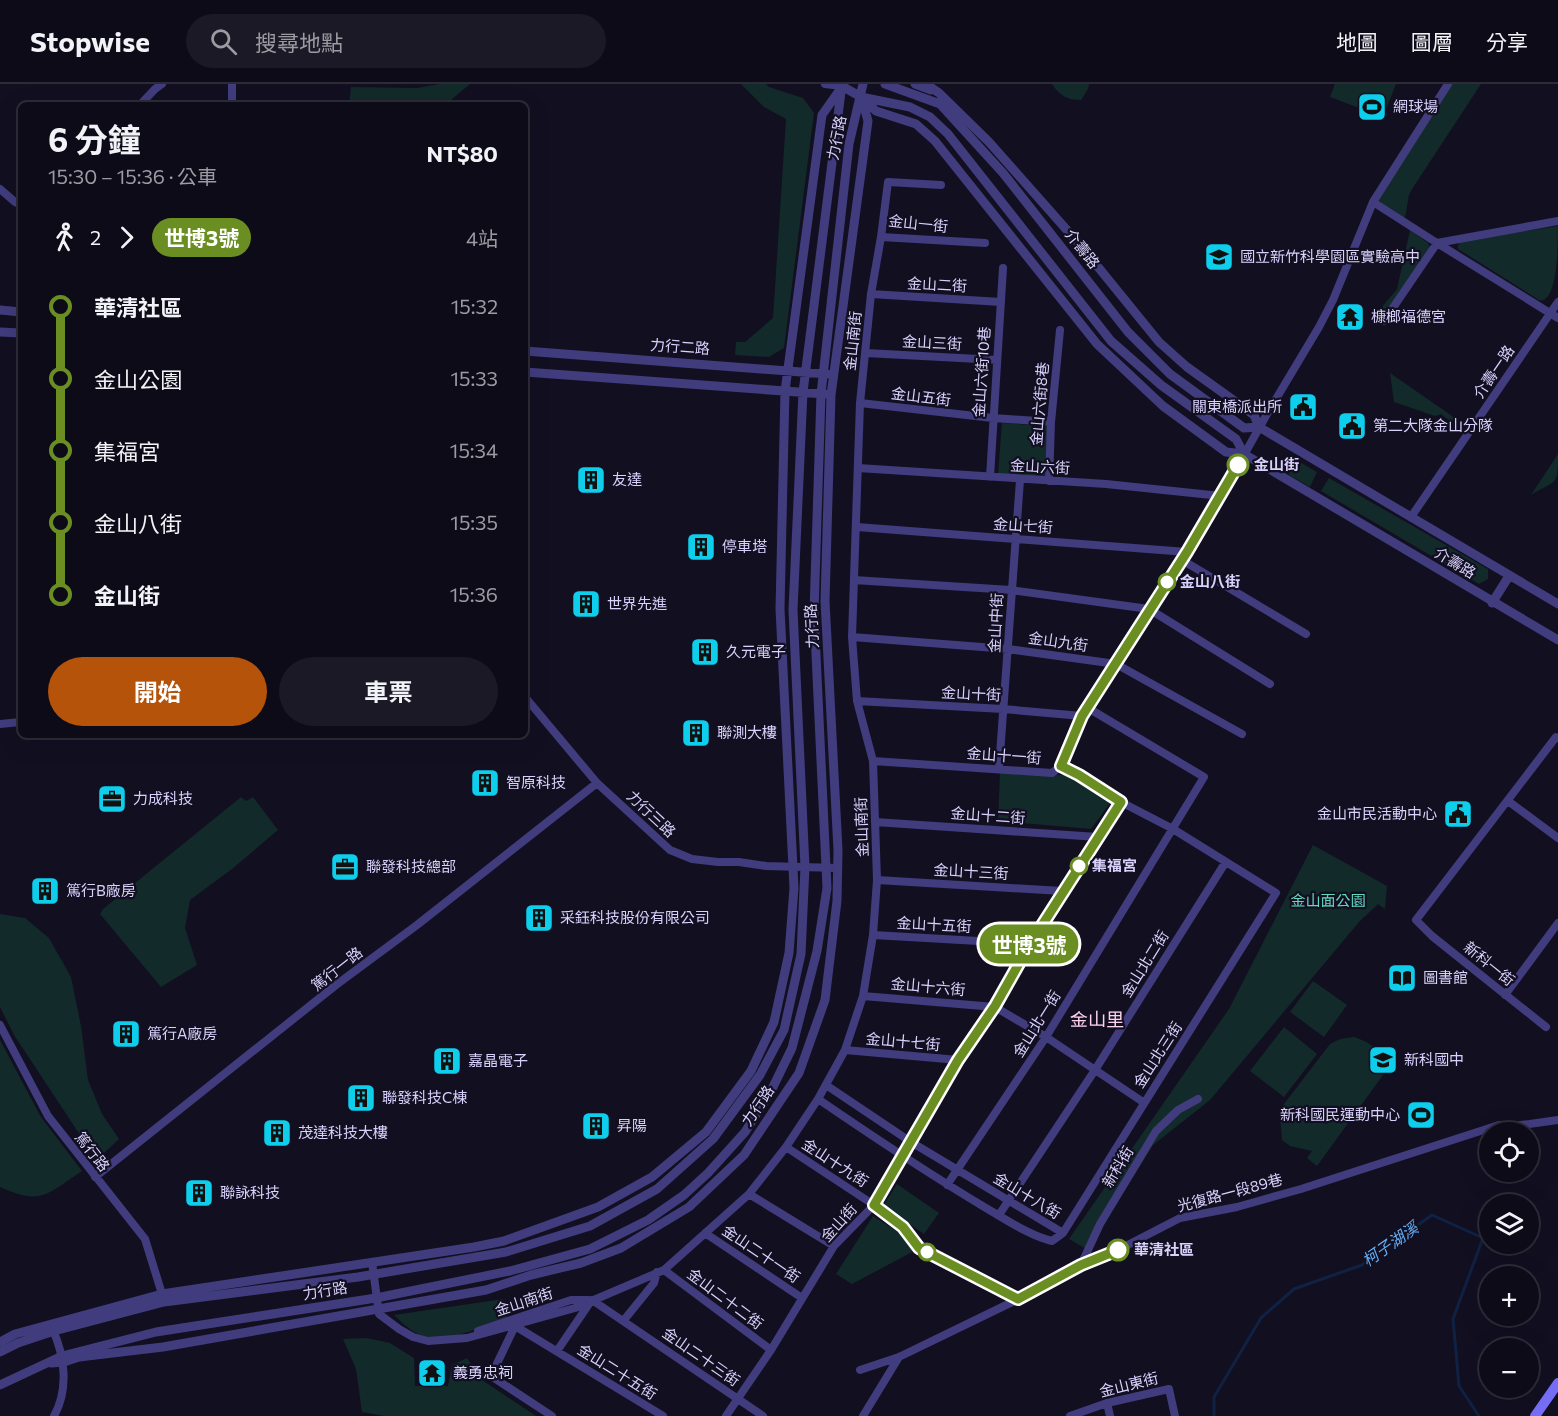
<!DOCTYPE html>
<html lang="zh-TW">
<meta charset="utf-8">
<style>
body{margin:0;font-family:Commissioner,"Noto Sans TC",sans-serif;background:#1c1926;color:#f1f3f6;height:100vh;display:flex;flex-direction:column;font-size:22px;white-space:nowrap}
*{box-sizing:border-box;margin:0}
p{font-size:20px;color:#9b9ba2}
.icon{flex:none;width:33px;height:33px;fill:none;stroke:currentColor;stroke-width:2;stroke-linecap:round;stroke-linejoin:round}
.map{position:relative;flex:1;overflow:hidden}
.details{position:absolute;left:18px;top:18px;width:510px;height:636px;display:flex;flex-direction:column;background:#0e0b19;border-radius:9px;box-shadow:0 6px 24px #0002,0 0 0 2px #2e2b38}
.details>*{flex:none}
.badge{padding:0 12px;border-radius:20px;font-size:21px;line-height:39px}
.tools{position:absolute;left:1479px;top:1038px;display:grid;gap:12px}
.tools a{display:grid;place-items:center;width:60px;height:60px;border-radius:50%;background:#0e0b19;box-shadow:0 6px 24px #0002,0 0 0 2px #2e2b38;font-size:30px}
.map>.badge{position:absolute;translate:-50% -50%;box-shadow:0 0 0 3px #fff}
.legs{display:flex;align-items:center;gap:9px;height:66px;padding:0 30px;font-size:20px}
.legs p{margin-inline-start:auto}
.headline{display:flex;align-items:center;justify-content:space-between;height:102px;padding:0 30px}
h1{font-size:33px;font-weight:700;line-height:45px}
.button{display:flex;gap:12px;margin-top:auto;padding:12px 30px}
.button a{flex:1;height:69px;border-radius:36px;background:#b45309;color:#fff;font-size:24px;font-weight:700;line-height:69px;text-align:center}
.button a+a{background:#1c1926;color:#f1f3f6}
ul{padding:0 30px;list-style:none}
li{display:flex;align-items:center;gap:21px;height:72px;font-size:22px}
li i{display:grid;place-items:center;width:9px;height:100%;margin:0 8px;background:currentColor}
li i::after{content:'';width:15px;height:15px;margin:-8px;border:4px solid;border-radius:50%;background:#0e0b19}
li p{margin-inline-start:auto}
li:first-child i{background:linear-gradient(#0000 50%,currentColor 0)}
li:last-child i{background:linear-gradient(currentColor 50%,#0000 0)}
header{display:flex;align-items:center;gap:36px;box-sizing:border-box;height:84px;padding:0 30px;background:#0e0b19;border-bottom:2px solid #2e2b38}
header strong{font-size:28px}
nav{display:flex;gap:33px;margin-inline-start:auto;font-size:21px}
.search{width:420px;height:54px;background:#1c1926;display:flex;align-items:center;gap:15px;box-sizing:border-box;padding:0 21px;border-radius:33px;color:#9b9ba2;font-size:22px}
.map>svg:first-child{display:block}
</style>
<header>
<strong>Stopwise</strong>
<div class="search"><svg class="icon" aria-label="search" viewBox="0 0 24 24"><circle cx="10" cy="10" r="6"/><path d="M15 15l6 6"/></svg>搜尋地點</div>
<nav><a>地圖</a><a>圖層</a><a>分享</a></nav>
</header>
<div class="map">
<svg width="1558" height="1332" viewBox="0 0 1558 1332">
<rect width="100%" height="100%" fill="#120f21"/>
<path fill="#122a2a" d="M440,0H470L445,21H349L351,3L417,4Z
M741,0H766L769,3L803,14L814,29L784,264L769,273L735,271L736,258H745L773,234L786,35L764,23Z
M1052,0H1089L1088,5L1081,16C1067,16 1060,12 1052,0Z
M1335,0H1396L1383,33L1330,13Z
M1452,0H1481L1414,102L1409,111L1405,134L1377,118Z
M1558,142C1558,159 1558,221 1539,216L1458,165V161L1461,157Z
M1410,146L1428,159L1430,165L1384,232L1377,237L1376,230L1397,205Z
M1390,289L1455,334V336L1450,337L1441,330L1435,332L1394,318Z
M1002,339L1049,342L1045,393L998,390Z
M1558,370C1558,404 1556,395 1531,411Z
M1298,377L1317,388L1310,403L1289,391L1288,379Z
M1329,394L1488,485V495L1479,500L1321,407Z
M1000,689L1065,691L1111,718L1091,745L998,737Z
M241,713L246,717L253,713L278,746L232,785L190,816L185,844L197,881L161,903L100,830L103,825Z
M1313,761L1387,802L1385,825L1378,820L1359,838L1210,1016L1153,1061L1088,1166L1069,1155L1229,925Z
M0,830L25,834L49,854L71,893L81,942L88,996L102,1030L119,1055L104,1069L90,1066L14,951L0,923Z
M1313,897L1347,921L1324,953L1290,928Z
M1284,943L1317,970L1284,1013L1250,987Z
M1354,953C1368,958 1377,962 1381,976L1386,970L1394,976L1317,1082L1307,1074L1312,1067L1290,1062L1282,1056L1280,1032L1284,1020L1330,960L1340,955Z
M0,956L41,1033L82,1087C47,1110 42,1122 0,1103Z
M897,1100L939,1129L924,1150L883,1122Z
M873,1132L901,1150L914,1167L852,1200L836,1190Z
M503,1215L507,1234C487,1241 444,1260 425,1253C413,1249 402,1239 394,1231Z
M367,1254L390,1259L414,1274L415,1302H448L452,1281L467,1274L482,1296L536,1332H384L362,1328L356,1285L343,1255Z"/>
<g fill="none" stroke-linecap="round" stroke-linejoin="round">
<path stroke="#102243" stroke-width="3" d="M1214,1332V1313L1261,1234L1294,1205L1362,1181L1432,1131L1483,1154L1453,1235L1459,1302L1479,1332"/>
<path stroke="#413c7d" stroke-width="8" d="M825,0L842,2
M140,21L155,5L162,0
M232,21V0
M941,101L888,98L881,153L985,159
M0,105L15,118L21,121
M1373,118L1437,159L1558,137
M871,210L1001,218
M1384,237L1437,159L1558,234
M866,269L997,276
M860,319L993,334L1051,338
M858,384L1106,400L1221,412
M990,393L1003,184
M1049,397L1051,338L1060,246
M1411,433L1558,218
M857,443L1187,468
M1182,476L1306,550
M854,496L1011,506L1149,525L1270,600
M852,553L1008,565L1116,580L1242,650
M525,613L597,699L670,766L692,775L718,778H739L766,782L837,784
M857,617L1003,625L1082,632
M0,640L21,638
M873,677L1052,689L1061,682
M1061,682L1082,632L1221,412L1267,330L1319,243L1333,216L1373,118L1448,0
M999,684L1020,396
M1508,717L1558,754
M875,738L1098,753
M877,796L1062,807
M873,851L1030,860
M1505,911L1558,839
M863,912L995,923L1046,953L1143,1018
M0,941L48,1032L145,1155L162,1210
M1546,943L1432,852L1416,836L1556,653L1558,654
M845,966L958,976
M826,1001L911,1058L1063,1149
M818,1015C875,1054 932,1092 991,1127C1010,1138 1031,1152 1052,1157L1063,1149L1276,809L1173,745L1121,718L1079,691L1061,682
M786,1063L874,1121L903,1143L919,1164L1018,1215
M95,1093L336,901L417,841L597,699
M947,1101L1046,953L1204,693L1088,624
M749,1110L834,1162
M999,1131L1095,986L1225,779
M705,1149L802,1214
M372,1178L379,1230L399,1245L413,1253L428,1257L467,1254L575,1224L664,1186L749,1110L786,1063L818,1015L845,966L863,912L873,851L877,796L873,677L857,617L852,553L860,319L871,210L881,153
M1081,1181L1100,1140L1156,1047L1178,1026L1198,1015
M664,1186L771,1266
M592,1216L763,1332
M624,1236L654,1199L657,1188
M515,1242L663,1332
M515,1242L491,1292L552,1332
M52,1244C65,1272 69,1305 54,1332
M478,1247L571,1216H588
M557,1267L591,1217
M860,1286L899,1273L1031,1209L1081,1181L1118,1166L1180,1134L1237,1123L1301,1105L1499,1041L1507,1043L1558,1036
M1107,1319L1110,1332
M726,1332L771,1266L834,1162L874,1121L958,976L995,923L1030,860L1062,807L1121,718
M863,1332L899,1273
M1070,1332L1107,1319L1169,1305L1175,1332"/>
<path stroke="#413c7d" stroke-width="9" d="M885,0L940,20L1003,89L1128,248L1170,290L1244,344L1259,343L1558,520
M915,0L931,6
M926,0L939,9L989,58L1081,162L1159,258L1187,283L1254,331L1259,343
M842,2L861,13L876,27L916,40L935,57L1097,260L1163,322L1226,368L1244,370L1558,556
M861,13L910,23L930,33L948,50L1111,257L1161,301L1236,355L1244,370
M0,226L21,228
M0,248L21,249
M525,267L827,290
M525,288L825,310
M1492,519L1509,492
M0,1258L15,1250L162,1210L474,1163L504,1157L598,1123L652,1093L706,1048L751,987L774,938L789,869L794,804L780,525L785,307L822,31L841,4
M0,1268L18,1259L54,1247L164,1218L358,1193L506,1168L590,1142L657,1105L713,1055L760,991L784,946L801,870L805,783L793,526L803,308L842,0
M51,1279L64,1278L79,1273L163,1263L486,1206L531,1191L581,1179L621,1164L689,1123L744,1071L799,989L825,916L837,817L838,766L825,517L831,311L868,37L862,15
M0,1301L62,1272L156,1248L376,1214L510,1187L590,1165L648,1136L684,1111L708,1089L745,1048L772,1005L792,964L817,867L827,804L814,528L821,310L849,60L863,0"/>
<path stroke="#766ef6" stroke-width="10" d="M1535,1332L1558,1299"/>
</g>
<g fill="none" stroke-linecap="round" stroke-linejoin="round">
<g stroke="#fff" stroke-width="14">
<path id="line-1" d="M1118,1166L1081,1181L1018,1215L919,1164L903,1143L874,1121L958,976L995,922L1030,860L1121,718L1079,691L1061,682L1082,632L1187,468L1238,381"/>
</g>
<use href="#line-1" stroke="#6b8e23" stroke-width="9"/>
</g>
<defs>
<g id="stadium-square" transform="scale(1.5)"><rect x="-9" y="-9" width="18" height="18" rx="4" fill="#0eceec" stroke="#120f21"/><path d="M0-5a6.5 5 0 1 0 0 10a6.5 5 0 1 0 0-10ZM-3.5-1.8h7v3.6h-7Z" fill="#111"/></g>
<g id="school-square" transform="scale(1.5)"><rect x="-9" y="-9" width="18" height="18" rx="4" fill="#0eceec" stroke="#120f21"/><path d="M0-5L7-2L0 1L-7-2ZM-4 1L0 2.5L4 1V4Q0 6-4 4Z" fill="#111"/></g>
<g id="temple-square" transform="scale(1.5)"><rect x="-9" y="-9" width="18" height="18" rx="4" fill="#0eceec" stroke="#120f21"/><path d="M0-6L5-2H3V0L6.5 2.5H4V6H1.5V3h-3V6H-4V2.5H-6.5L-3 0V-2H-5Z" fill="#111"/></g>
<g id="civic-square" transform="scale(1.5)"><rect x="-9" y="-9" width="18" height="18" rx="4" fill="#0eceec" stroke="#120f21"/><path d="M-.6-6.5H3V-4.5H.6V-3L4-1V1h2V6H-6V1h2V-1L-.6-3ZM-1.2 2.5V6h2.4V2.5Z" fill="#111"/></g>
<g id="building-square" transform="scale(1.5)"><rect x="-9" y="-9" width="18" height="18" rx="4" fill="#0eceec" stroke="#120f21"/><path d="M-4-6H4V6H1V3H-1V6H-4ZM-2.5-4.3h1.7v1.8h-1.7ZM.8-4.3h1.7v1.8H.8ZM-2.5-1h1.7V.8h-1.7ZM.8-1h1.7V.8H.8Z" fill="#111"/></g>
<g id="office-square" transform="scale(1.5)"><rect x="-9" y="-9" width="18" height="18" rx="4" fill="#0eceec" stroke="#120f21"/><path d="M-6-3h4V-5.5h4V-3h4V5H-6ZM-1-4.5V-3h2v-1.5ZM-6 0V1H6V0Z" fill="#111"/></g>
<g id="library-square" transform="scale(1.5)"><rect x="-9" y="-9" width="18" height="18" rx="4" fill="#0eceec" stroke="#120f21"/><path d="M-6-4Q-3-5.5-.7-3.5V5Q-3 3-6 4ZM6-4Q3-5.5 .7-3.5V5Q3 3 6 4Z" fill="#111"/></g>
</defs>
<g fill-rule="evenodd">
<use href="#stadium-square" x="1372" y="23"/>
<use href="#school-square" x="1219" y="173"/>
<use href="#temple-square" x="1350" y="233"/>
<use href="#civic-square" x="1303" y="323"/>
<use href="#civic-square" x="1352" y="342"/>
<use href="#building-square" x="591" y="396"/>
<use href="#building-square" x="701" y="463"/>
<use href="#building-square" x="586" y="520"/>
<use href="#building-square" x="705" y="568"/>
<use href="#building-square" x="696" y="649"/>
<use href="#building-square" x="485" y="699"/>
<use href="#office-square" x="112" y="715"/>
<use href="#civic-square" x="1458" y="730"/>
<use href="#office-square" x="345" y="783"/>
<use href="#building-square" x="45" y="807"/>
<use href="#building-square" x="539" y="834"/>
<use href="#library-square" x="1402" y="894"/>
<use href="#building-square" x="126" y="950"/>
<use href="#school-square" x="1383" y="976"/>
<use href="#building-square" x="447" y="977"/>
<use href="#building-square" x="361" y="1014"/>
<use href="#stadium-square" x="1421" y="1031"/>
<use href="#building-square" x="596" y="1042"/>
<use href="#building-square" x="277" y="1049"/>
<use href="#building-square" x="199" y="1109"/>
<use href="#temple-square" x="432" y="1289"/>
</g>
<g fill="#fff" stroke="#6b8e23" stroke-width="3">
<circle cx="1238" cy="381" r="10"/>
<circle cx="1167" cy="498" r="8"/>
<circle cx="1079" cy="782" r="8"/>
<circle cx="1118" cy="1166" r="10"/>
<circle cx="927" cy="1168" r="8"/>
</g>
<g text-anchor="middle" stroke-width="4.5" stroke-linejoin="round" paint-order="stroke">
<g font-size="15" fill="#d8d1fc" stroke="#120f21" text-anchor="start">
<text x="1393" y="28">網球場</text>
<text x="1240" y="178">國立新竹科學園區實驗高中</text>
<text x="1371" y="238">槺榔福德宮</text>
<text x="1282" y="328" text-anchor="end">關東橋派出所</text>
<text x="1373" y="347">第二大隊金山分隊</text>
<text x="612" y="401">友達</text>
<text x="722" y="468">停車塔</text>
<text x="607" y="525">世界先進</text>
<text x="726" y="573">久元電子</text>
<text x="717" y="654">聯測大樓</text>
<text x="506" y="704">智原科技</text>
<text x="133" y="720">力成科技</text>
<text x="1437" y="735" text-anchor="end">金山市民活動中心</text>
<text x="366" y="788">聯發科技總部</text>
<text x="66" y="812">篤行B廠房</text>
<text x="560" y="839">采鈺科技股份有限公司</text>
<text x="1423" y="899">圖書館</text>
<text x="147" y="955">篤行A廠房</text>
<text x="1404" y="981">新科國中</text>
<text x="468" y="982">嘉晶電子</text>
<text x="382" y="1019">聯發科技C棟</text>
<text x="1400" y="1036" text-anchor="end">新科國民運動中心</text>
<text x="617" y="1047">昇陽</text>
<text x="298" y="1054">茂達科技大樓</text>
<text x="220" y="1114">聯詠科技</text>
<text x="453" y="1294">義勇忠祠</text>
</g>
<g font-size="15" fill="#d8d1fc" stroke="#120f21">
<text transform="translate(837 54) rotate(-79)" y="5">力行路</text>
<text transform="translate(918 140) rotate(6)" y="5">金山一街</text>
<text transform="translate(1082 165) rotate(52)" y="5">介壽路</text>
<text transform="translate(937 201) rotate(3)" y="5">金山二街</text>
<text transform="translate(853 257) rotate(-84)" y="5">金山南街</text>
<text transform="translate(932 259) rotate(3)" y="5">金山三街</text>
<text transform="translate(680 263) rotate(4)" y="5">力行二路</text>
<text transform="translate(982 288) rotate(-86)" y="5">金山六街10巷</text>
<text transform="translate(1494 288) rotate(-56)" y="5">介壽一路</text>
<text transform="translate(921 313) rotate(7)" y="5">金山五街</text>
<text transform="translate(1040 320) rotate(-85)" y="5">金山六街8巷</text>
<text transform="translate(1040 383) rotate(3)" y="5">金山六街</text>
<text transform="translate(1023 442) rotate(4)" y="5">金山七街</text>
<text transform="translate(1455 479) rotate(31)" y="5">介壽路</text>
<text transform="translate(996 539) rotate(-87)" y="5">金山中街</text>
<text transform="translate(812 542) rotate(-93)" y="5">力行路</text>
<text transform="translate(1058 558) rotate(8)" y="5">金山九街</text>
<text transform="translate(971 610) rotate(3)" y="5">金山十街</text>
<text transform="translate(1004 672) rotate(4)" y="5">金山十一街</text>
<text transform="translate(651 730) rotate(43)" y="5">力行三路</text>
<text transform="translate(988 732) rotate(4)" y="5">金山十二街</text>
<text transform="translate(862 743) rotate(-92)" y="5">金山南街</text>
<text transform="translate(971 788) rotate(3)" y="5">金山十三街</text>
<text transform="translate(934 841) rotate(3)" y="5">金山十五街</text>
<text transform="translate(1145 880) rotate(-58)" y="5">金山北二街</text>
<text transform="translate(1489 880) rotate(39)" y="5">新科一街</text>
<text transform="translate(337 885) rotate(-38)" y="5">篤行一路</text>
<text transform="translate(928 903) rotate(5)" y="5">金山十六街</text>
<text transform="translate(1037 940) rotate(-58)" y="5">金山北一街</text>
<text transform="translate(903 958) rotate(5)" y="5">金山十七街</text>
<text transform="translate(1158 971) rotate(-57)" y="5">金山北三街</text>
<text transform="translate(758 1022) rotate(-56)" y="5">力行路</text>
<text transform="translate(92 1068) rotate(52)" y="5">篤行路</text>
<text transform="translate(835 1079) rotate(33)" y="5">金山十九街</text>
<text transform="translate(1118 1083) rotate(-59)" y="5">新科街</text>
<text transform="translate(1230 1109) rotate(-15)" y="5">光復路一段89巷</text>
<text transform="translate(1027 1112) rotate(31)" y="5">金山十八街</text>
<text transform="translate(839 1139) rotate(-48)" y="5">金山街</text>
<text transform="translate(761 1170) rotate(34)" y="5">金山二十一街</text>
<text transform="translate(325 1207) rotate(-9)" y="5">力行路</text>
<text transform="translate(725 1215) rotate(37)" y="5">金山二十二街</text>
<text transform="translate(524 1218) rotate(-18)" y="5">金山南街</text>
<text transform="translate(701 1273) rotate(35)" y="5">金山二十三街</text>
<text transform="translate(617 1288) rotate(32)" y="5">金山二十五街</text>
<text transform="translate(1129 1301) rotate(-14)" y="5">金山東街</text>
</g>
<g font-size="15" font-weight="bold" fill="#d8d1fc" stroke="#120f21" text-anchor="start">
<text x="1254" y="386">金山街</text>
<text x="1180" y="503">金山八街</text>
<text x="1092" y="787">集福宮</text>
<text x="1134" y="1171">華清社區</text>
</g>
<g font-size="15" fill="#62d8be" stroke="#120f21">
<text x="1328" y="822">金山面公園</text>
</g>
<g font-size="16" font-style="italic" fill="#66aff6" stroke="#120f21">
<text transform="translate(1390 1160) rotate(-35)" y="6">柯子湖溪</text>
</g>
<g font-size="18" fill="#fcd3ec" stroke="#120f21">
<text x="1097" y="942">金山里</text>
</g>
</g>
</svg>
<div class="tools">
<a><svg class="icon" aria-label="locate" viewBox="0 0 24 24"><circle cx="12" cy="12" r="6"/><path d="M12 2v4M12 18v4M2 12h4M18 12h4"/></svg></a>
<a><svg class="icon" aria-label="layers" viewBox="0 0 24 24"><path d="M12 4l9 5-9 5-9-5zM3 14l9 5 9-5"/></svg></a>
<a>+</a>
<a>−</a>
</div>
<b class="badge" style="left:1029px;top:860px;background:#6b8e23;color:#fff">世博3號</b>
<section class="details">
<div class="headline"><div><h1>6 分鐘</h1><p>15:30 – 15:36 · 公車</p></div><b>NT$80</b></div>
<div class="legs"><svg class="icon" aria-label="walk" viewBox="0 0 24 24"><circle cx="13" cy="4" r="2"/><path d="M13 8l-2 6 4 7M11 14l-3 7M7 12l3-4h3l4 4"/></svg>2<svg class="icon" aria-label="forward" viewBox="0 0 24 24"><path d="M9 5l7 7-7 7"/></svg><b class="badge" style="background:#6b8e23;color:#fff">世博3號</b><p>4站</p></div>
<ul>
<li><i style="color:#6b8e23"></i><b>華清社區</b><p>15:32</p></li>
<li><i style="color:#6b8e23"></i><span>金山公園</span><p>15:33</p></li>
<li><i style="color:#6b8e23"></i><span>集福宮</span><p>15:34</p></li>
<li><i style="color:#6b8e23"></i><span>金山八街</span><p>15:35</p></li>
<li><i style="color:#6b8e23"></i><b>金山街</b><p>15:36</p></li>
</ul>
<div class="button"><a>開始</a><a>車票</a></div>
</section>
</div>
